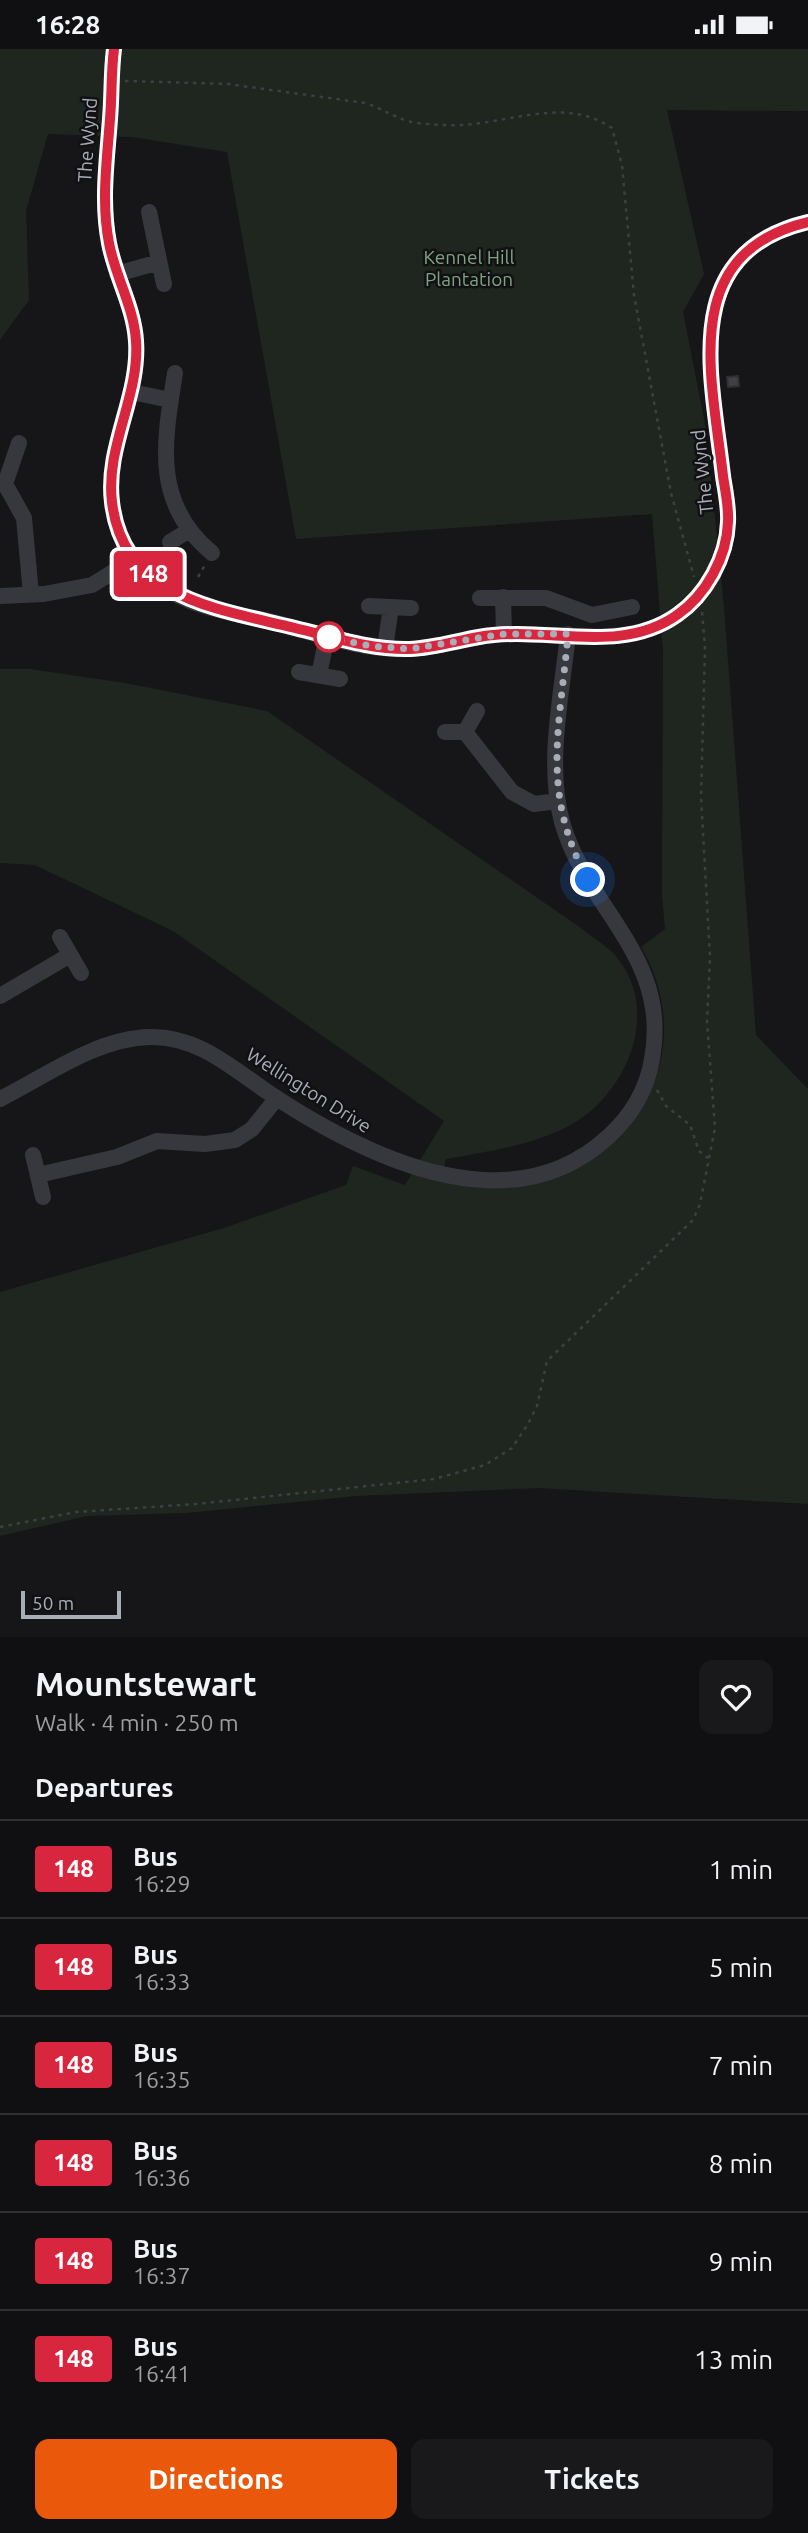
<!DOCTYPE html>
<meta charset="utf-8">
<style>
body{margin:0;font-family:Ubuntu,sans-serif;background:#19191b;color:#f1f3f6;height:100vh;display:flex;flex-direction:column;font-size:26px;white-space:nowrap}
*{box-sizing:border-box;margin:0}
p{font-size:23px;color:#9c9d9f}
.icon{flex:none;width:38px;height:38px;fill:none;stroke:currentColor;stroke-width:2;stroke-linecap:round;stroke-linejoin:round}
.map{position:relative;height:1588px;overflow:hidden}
.drawer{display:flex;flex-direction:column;background:#101012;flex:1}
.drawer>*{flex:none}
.badge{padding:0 14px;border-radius:5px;font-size:24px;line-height:46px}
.scale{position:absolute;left:21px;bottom:18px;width:100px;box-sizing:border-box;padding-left:7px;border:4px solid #a8adb8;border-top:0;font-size:19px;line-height:24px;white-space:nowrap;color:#a8adb8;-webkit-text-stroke:5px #111113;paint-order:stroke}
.you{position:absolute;width:35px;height:35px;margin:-18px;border:5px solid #fff;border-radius:50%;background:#1a73e8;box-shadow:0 0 0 10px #1a73e833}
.map>.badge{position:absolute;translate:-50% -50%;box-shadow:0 0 0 4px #fff}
h2{padding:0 35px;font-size:26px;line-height:63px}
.round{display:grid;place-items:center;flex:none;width:74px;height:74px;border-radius:14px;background:#19191b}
.overview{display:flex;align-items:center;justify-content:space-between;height:119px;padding:0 35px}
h1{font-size:33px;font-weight:700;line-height:52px}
.cta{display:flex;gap:14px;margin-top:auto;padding:14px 35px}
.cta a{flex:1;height:80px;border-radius:14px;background:#ea580c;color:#fff;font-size:28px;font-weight:700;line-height:80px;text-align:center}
.cta a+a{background:#19191b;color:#f1f3f6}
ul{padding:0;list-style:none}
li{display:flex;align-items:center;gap:21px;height:98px;padding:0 35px;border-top:2px solid #303032}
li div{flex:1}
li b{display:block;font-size:26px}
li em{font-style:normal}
li .badge{min-width:77px;font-weight:700;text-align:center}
.status{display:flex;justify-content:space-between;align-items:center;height:49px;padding:0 35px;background:#101012;direction:ltr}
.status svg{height:19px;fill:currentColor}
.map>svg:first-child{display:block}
</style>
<div class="status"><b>16:28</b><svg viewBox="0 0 49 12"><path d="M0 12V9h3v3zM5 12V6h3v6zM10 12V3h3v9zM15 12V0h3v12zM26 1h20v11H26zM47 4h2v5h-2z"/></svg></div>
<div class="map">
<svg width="808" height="1588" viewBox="0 0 808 1588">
<rect width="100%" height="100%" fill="#161618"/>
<path fill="#1e261f" d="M0,0H808V62L667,61L704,225L683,263L706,380L724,558L756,986L808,1040V1455L539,1439L357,1447L187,1464L87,1467L0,1487V1243L224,1179L346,1136L353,1117L405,1136L444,1072L173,882L35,816L0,814V620H30L125,634L267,662L578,877C591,888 610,898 619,911C662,968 623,1051 565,1079C527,1097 487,1103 446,1110L440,1132C474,1136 508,1142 541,1133C646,1105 697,992 641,898L665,880L662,846L663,601L652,465L296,490L227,103L132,88L48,85L26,162L29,251L0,291Z"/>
<path fill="#404145" stroke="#303034" stroke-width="2" d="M738,327L739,337L728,338L727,328Z"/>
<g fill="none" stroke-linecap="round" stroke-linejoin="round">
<path stroke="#3d3f44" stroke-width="2.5" stroke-dasharray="3.5 5" stroke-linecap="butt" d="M125,32L228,35L365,54C378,58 387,64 400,69C411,75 430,75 443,76C500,80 561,44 612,79L622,116L634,246L671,444L694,528
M198,528L205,516
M657,1041L666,1057L690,1076L699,1102L708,1109
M0,1478L76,1463L196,1455L434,1430L485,1416L512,1399L528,1375L537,1357L547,1312L693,1171L700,1155L715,1079L707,973L710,908L701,747L705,599L702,562"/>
<path stroke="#37383d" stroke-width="16" d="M114,0C111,23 112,47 110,70C107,112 101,152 109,194C115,227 134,258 136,292C140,347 105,398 112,453C115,482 128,508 150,528C161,538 176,546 190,552C216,562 245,567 273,573C317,585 364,602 410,600C434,599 456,592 479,588C545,576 619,606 677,566C706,546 727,508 728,473C729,458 725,441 723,426C712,327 677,204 808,173
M149,163L164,235
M117,225L159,213
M175,324C164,393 152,454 212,504
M132,343L170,351
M19,394L5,435L24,469L31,545
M170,493L188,482
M0,547L44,545L92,536L134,510
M503,548L504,585
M480,549H546L592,566L632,558
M369,557L411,559
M385,599L391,558
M299,623L340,630
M319,626L327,587
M445,683H465L477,662
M465,683L512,743L534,755L558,752
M60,888L81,924
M0,947L70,906
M0,1050C46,1027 97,989 150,988C202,987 237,1024 278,1050C371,1110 511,1177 608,1088C631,1067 647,1041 652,1010C671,908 587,861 562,773C546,714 562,645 568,585
M33,1106L43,1148
M38,1126L117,1108L157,1092L205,1095L235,1091L252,1080L277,1049"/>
</g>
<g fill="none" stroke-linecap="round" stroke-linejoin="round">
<g stroke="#fff" stroke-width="16">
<path id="line" d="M114,0C111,23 112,47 110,70C107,112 101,152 109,194C115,227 134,258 136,292C140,347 105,398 112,453C123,550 219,560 295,579C333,588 371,601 410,600C434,599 456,592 479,588C545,576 619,607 677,566C706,546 727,508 728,473C729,458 725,441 723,427C712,328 677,204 808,173"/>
</g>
<use href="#line" stroke="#d7263d" stroke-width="10"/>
<path stroke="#a8adb8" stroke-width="7" stroke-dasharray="0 12.6" d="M329,588L370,597L409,600L504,585H568C560,679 540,743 588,831"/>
</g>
<circle fill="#fff" stroke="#d7263d" stroke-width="3.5" cx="329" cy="588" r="14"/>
<g text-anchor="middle" stroke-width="5" stroke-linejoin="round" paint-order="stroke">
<g font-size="19" fill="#a8adb8" stroke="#111113">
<text transform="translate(87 91) rotate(-86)" y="7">The Wynd</text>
<text transform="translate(702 423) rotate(-96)" y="7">The Wynd</text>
<text transform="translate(309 1041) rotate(32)" y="7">Wellington Drive</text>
</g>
<g font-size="19" fill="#7fa381" stroke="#111113">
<text x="469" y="215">Kennel Hill<tspan x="469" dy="22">Plantation</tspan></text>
</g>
</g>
</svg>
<div class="scale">50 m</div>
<div class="you" style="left:588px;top:831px"></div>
<b class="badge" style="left:148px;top:525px;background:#d7263d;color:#fff">148</b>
</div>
<section class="drawer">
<div class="overview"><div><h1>Mountstewart</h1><p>Walk · 4 min · 250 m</p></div><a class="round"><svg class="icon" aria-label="heart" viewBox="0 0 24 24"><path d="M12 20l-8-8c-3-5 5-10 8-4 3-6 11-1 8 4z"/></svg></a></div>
<h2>Departures</h2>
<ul>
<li><span class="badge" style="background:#d7263d;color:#fff">148</span><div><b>Bus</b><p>16:29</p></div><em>1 min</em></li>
<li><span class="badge" style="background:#d7263d;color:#fff">148</span><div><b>Bus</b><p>16:33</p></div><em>5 min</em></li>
<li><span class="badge" style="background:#d7263d;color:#fff">148</span><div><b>Bus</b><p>16:35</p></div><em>7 min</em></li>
<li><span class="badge" style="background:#d7263d;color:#fff">148</span><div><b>Bus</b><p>16:36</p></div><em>8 min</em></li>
<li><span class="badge" style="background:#d7263d;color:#fff">148</span><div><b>Bus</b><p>16:37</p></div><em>9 min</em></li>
<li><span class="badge" style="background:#d7263d;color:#fff">148</span><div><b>Bus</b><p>16:41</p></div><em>13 min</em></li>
</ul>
<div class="cta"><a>Directions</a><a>Tickets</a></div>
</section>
